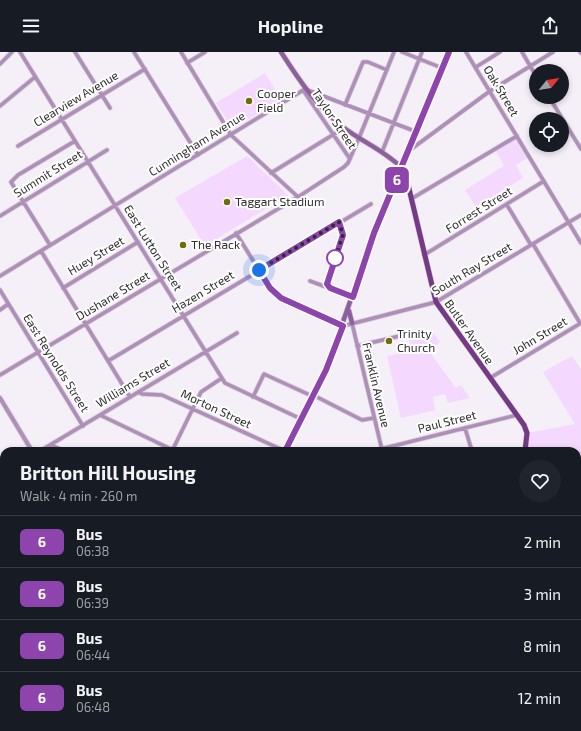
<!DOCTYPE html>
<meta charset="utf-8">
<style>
body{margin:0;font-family:"Exo 2",sans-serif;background:#20242c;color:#f1f3f6;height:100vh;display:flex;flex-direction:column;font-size:15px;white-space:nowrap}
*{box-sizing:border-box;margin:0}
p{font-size:13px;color:#9ea1a6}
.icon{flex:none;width:22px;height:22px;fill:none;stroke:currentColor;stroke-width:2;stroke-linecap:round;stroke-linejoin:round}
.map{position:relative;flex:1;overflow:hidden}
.side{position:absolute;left:0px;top:395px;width:581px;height:284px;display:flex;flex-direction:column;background:#171b24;border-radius:12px 12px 0 0;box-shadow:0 2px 6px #0003}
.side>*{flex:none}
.badge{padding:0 8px;border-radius:6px;font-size:14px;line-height:26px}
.needle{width:26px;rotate:60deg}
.tools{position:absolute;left:529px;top:12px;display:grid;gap:8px}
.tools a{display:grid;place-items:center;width:40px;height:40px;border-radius:50%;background:#171b24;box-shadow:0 2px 6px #0003;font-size:20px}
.you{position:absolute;width:20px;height:20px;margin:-10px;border:3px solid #fff;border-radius:50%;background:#1a73e8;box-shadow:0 0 0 6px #1a73e833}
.map>.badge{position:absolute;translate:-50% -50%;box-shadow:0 0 0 2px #fff}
.round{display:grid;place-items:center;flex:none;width:42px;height:42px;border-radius:21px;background:#20242c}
.head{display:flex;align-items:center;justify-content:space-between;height:68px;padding:0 20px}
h1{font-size:19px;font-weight:700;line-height:30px}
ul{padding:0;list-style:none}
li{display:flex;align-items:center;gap:12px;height:52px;padding:0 20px;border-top:1px solid #363941}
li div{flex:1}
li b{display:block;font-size:15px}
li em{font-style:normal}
li .badge{min-width:44px;font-weight:700;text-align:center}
header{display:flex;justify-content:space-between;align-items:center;height:52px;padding:0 20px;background:#171b24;font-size:18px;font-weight:700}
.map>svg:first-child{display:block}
</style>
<header><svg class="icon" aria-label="menu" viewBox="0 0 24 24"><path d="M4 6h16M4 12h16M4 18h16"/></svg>Hopline<svg class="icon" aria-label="share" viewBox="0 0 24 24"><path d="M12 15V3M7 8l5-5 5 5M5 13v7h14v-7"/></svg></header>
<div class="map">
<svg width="581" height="679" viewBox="0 0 581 679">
<rect width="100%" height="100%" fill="#f5eff7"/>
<path fill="#f4d8fd" d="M265,21L281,47L233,77L216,51Z
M517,84L529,105L516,113L523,126L476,155L465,138L504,114L495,97Z
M247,104L288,143L205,194L175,146Z
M431,278L440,290L429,299L456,336L461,333L470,346L448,351L445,342L433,345L435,358L401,366L387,304L412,299L408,283L425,282Z
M572,304L581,317V453L577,432V399H525L527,381L575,372L543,320Z"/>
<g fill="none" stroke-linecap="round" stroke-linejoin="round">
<g stroke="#d1ccd3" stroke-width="5">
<path id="minor" d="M20,0L225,331L301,367
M75,0L110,56
M134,0L198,103
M181,0L231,83L298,145
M402,0L442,16
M466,0L581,191
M522,0L536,24
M580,0L581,1
M187,11L205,0
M0,12L12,0
M476,15L500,0
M303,38L350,107
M549,45L581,97
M345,53L363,10H368L387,18
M0,54L35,25
M18,94L145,17
M410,98L490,39L553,0
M382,100L422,0
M271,121L344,76
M411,147L517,84
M507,153L531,193
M0,164L107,98
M236,181L270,236L277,243L343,274L436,250L581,163
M533,192L580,271
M50,193L11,130L18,123L75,89
M41,199L130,345
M424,203L544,129
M0,224L305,37L417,80
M310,229L353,245
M329,235L328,229L343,183L339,170
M63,236L138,190
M0,238L83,374
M0,258L8,252
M352,271L382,398
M357,294L404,283
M108,309L371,152
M0,323L298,145L344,115L348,111L359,86L394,0
M490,326L581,271
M138,340L142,342L162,343L285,399
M313,343L362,368L374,366
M253,345L264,322L312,344
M100,363L175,399
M465,376L472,399
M51,393L65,399
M381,397L517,363
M40,399L237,281
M172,399L201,340L222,326
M0,423L4,420
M0,454L4,460
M577,511L581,517
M0,549L4,546
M0,631L4,628
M0,660L4,667
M15,675L23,679
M136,675L138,679
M212,675L220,679
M334,675L342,679
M440,675L448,679
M574,675L577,679
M27,679L29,675
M85,679L87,675
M299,679L301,675"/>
</g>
<g stroke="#d1ccd3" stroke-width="5.5">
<path id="tertiary" d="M0,346L32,399"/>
</g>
<g stroke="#d1ccd3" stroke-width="6">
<path id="secondary" d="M281,0C299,28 317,55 344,76C363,90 385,99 402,116L374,181L330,307L285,399
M395,132L407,131
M349,259L352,271
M145,679L147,675"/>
</g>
<g stroke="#d1ccd3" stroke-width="6">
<path id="primary" d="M449,0L402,116L406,124L436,250L524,373L527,381L525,399
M493,679V675"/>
</g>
<use href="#minor" stroke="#af8fb9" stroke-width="3.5"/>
<use href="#tertiary" stroke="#af8fb9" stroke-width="4"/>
<use href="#secondary" stroke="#8d5f9c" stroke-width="4.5"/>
<use href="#primary" stroke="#753a86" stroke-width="5"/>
</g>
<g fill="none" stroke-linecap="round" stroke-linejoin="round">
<g stroke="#fff" stroke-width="9">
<path id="line" d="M285,399L326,318L343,274L281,246L270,236L259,218L339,170L343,183L327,232L330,236L353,245L374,181L449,0"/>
</g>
<use href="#line" stroke="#8e44ad" stroke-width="6"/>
<path stroke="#2f2d30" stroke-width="4" stroke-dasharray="0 7.2" d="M259,218L339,170L343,183L335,206"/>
</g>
<g fill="#6f6c0a" stroke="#fff" stroke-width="1.5">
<circle cx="249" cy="49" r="4"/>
<circle cx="227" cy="150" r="4"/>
<circle cx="183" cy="193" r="4"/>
<circle cx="389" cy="289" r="4"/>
</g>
<circle fill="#fff" stroke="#8e44ad" stroke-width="2" cx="335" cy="206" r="8"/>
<g text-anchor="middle" stroke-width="4" stroke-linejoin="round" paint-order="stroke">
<g font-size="12" fill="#2f2d30" stroke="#fff">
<text transform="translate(501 39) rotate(59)" y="4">Oak Street</text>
<text transform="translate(76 47) rotate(-31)" y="4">Clearview Avenue</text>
<text transform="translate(334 67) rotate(56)" y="4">Taylor Street</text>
<text transform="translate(197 92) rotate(-32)" y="4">Cunningham Avenue</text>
<text transform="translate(48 122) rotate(-32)" y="4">Summit Street</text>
<text transform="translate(479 158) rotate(-32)" y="4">Forrest Street</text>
<text transform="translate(153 196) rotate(58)" y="4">East Lutton Street</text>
<text transform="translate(96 204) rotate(-31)" y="4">Huey Street</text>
<text transform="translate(472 217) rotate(-31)" y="4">South Ray Street</text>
<text transform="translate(203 240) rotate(-31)" y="4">Hazen Street</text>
<text transform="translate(113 244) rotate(-31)" y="4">Dushane Street</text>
<text transform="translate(469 280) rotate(55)" y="4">Butler Avenue</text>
<text transform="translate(540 284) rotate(-31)" y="4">John Street</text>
<text transform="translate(56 311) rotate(58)" y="4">East Reynolds Street</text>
<text transform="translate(133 331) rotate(-31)" y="4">Williams Street</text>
<text transform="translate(376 333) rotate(77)" y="4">Franklin Avenue</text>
<text transform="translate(216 357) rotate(25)" y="4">Morton Street</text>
<text transform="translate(447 370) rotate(-14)" y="4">Paul Street</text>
</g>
<g font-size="12" fill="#2f2d30" stroke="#fff" text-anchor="start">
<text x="257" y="46">Cooper<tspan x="257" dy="14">Field</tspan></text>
<text x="235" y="154">Taggart Stadium</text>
<text x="191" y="197">The Rack</text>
<text x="397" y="286">Trinity<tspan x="397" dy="14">Church</tspan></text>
</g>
</g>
</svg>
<div class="tools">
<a><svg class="needle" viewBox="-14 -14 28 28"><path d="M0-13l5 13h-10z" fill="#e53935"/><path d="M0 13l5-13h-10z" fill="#9ea1a6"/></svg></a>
<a><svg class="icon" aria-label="locate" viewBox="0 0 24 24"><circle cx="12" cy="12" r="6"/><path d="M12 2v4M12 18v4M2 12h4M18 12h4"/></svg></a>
</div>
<div class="you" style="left:259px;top:218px"></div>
<b class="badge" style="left:397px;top:128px;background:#8e44ad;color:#fff">6</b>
<section class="side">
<div class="head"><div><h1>Britton Hill Housing</h1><p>Walk · 4 min · 260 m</p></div><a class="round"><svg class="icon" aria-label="heart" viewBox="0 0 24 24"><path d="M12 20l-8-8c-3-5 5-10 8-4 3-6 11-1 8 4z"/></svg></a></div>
<ul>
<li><span class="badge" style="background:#8e44ad;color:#fff">6</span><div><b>Bus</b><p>06:38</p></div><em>2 min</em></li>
<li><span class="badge" style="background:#8e44ad;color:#fff">6</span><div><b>Bus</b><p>06:39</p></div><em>3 min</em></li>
<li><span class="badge" style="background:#8e44ad;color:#fff">6</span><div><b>Bus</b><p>06:44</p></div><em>8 min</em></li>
<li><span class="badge" style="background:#8e44ad;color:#fff">6</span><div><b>Bus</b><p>06:48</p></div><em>12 min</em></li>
</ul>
</section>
</div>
